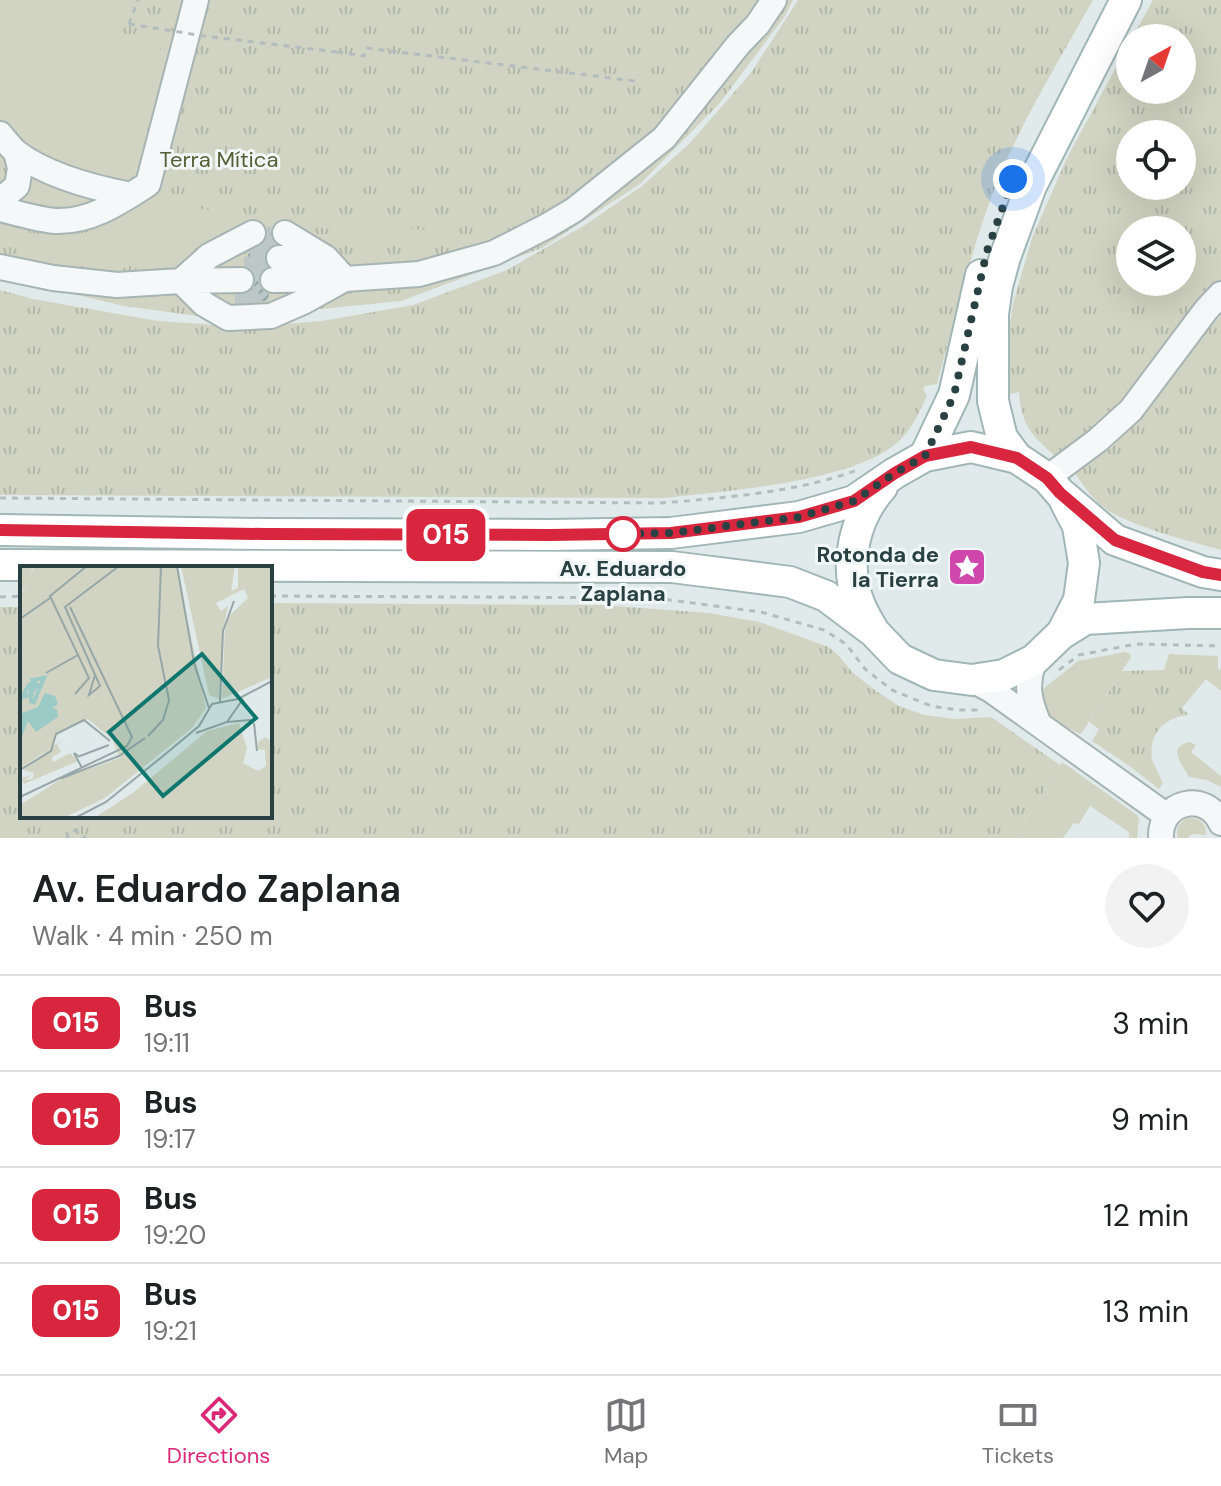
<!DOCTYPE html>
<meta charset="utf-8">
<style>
body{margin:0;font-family:"DM Sans",sans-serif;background:#f2f2f2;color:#202124;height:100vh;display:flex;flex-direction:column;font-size:30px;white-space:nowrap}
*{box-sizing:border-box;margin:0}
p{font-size:26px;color:#757577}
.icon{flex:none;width:44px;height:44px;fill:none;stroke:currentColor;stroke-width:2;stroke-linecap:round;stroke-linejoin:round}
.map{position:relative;height:838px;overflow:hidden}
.panel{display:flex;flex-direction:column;background:#fff;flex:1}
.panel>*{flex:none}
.badge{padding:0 16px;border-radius:12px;font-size:28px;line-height:52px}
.needle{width:52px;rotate:40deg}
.fabs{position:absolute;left:1116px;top:24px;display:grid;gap:16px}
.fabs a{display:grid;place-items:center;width:80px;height:80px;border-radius:50%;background:#fff;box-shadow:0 8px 32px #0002;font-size:40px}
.you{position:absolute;width:40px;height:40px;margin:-20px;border:6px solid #fff;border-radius:50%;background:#1a73e8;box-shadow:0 0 0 12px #1a73e833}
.map>.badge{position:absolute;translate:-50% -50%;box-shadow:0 0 0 4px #fff}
.round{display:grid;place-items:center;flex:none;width:84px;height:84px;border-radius:42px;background:#f2f2f2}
.overview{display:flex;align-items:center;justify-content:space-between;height:136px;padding:0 32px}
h1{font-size:38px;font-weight:600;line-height:60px}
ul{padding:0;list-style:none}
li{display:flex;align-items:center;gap:24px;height:96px;padding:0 32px;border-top:2px solid #e0e0e0}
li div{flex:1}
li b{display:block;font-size:30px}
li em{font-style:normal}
li .badge{min-width:88px;font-weight:700;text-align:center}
.dock{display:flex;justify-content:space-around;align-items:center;height:112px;border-top:2px solid #e0e0e0;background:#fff;font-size:22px;color:#757577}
.dock a{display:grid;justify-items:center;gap:4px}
.dock .selected{color:#db2777}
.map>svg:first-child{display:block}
</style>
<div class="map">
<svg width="1221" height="838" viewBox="0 0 1221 838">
<defs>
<pattern id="grass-tufts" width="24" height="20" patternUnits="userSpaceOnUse" patternTransform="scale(2)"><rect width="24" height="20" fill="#d1d4c2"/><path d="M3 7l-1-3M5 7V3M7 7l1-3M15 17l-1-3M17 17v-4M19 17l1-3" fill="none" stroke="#b3b7a8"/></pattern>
<pattern id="building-hatch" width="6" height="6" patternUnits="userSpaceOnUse" patternTransform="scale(2)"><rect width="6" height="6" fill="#b8c7c7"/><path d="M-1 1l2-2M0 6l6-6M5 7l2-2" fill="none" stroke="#96a3a3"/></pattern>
</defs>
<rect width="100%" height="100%" fill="#e1eaea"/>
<path fill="url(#grass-tufts)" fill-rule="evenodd" d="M0,0H793L785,16L719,104L640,184L542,248L401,301L219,319L124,306L0,277Z
M798,0H1093C1058,62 1020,124 994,190C970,253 955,319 937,384L925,386L923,390L927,396C920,411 913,426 902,438C862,482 723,491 665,498L0,495V290L33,299L158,321L247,327L322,321L413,305L507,270L585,225L642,186L689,144L751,73Z
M1153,0H1221V286L1132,398L1057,458C1032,435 1022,428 1019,392L1010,394L1006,353L1013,304L1032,238L1066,160L1130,41V90H1182V38H1132ZM1130,134H1182V186H1130ZM1130,230H1182V282H1130Z
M1221,315V550C1189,541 1129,526 1103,507C1092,498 1083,485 1075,473L1112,447L1149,404L1189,351Z
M270,603L602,605L709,613L759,622L829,647L839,656L852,672L876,691L899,706L924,715L955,719L991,717L1060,765L1020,830L1018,838H0V607H22V816H270Z
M1169,654L1218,656V669L1221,670V691L1206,679L1182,708L1189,715C1164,717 1148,734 1152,760L1128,765L1092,741L1099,729L1089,722L1122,671L1164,670Z"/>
<path fill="#d1d4c2" d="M0,0H123L110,34L156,45L158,37L163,64L148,126L137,152L125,167L107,177H87L41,161L0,125Z
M24,162L92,193C78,206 31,210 15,199Z
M149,202L244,214L424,230L436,244L433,247L379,239L342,230L253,222C241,230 226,230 212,237C183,252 151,264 117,264C78,265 38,253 0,245V227C34,235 78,242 111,223C124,215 133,206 149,202Z
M1125,652L1130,654L1131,657L1081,734C1061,726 1039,713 1043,689L1078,661Z
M1190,742L1196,745L1191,752L1221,776V787L1207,780L1189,777C1182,764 1166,747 1190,742Z
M1152,760L1163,783L1159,789L1128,765Z
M1062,762L1137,815L1139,818L1137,838H1129V832L1090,806L1079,824L1074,823L1063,838H1018L1020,830Z
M1187,818C1199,817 1207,823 1206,835L1192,834L1187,838H1178C1175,829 1179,823 1187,818Z"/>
<path fill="url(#building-hatch)" d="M267,227H271L270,233L275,244L271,245L266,251L264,259L267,267L260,272L258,281L261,288L269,294L268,301L235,303L238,295L248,293L254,287L256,279L254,273L245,266L249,252L260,246L266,240L268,234Z"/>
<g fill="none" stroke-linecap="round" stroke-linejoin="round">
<path stroke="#bcc8c8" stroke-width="24" stroke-dasharray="24 12" stroke-linecap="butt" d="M250,245L282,246
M244,269H276
M235,303L267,302"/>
<g stroke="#a6b4b4" stroke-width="28">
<path id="minor" d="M0,134C5,140 11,148 17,153C48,176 94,188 131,195
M0,200L17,186L20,168L16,152
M0,209C17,213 39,220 56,221C91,222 120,202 148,184L196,0
M285,233L326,258L345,279
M279,258H325
M0,267L53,278L117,285L181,281L241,280
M273,280L345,279L419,274L494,253L547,226L574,210L664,138L738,45L758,24L774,0
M181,281L204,304L228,318L271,316L303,302L341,281
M181,281L209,256L253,233
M1047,478L1098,440L1131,410L1206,310L1221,294
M1034,660C1026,686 1028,699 1039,724
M972,680L991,690L1167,816
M1161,838C1159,801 1206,790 1221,823"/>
</g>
<g stroke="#a1b6b6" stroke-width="34">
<path id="major" d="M1126,0L1031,186L1005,257L997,286L993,314V401L1002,438L1017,458L1047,478L1060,493L1115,540L1203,572L1221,575
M925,456L954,395L981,275
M0,530L264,534L550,535L671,533L799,517L854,501L895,473L925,456L971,447L1017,458
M0,565L672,567L790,582L826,596L874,632L900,659L934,675L972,680L1004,675L1034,660L1061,634L1085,619L1188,613H1221
M873,630C868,621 862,612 859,603C843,564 855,517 882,487
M1062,633L1079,600L1084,563L1078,526L1065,501"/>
</g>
<path stroke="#b3bdbe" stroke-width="3" stroke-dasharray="6 6" stroke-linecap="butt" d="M129,24L138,0
M337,52L364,56L366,48L635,81
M0,498L661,503C723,498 799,492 857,470
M270,596L655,598L761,612L824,630L846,644L865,669L892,690L931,706L958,710H982
M0,597L22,596
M1059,670L1079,655L1136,644L1221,646
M68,838L67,833L71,830L76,831L86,838"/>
<use href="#minor" stroke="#f4f8f8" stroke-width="24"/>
<use href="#major" stroke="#fff" stroke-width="30"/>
<path stroke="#b3bdbe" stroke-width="3" stroke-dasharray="6 6" stroke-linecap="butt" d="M129,24L204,36L337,52"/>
</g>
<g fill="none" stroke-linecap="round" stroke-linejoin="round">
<g stroke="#fff" stroke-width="18">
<path id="line" d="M0,530L264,534L550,535L671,533L799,517L854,501L895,473L925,456L971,447L1017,458L1047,478L1060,493L1115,540L1203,572L1221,575"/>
</g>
<use href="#line" stroke="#d7263d" stroke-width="12"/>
<path stroke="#294142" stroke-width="8" stroke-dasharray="0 14.4" d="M623,534H610L671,533L799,517L854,501L895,473L925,456L954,395L987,251L1013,179"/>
</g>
<defs>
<g id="sight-square" transform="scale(2)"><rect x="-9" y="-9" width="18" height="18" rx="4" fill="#cf46ad" stroke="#f1f7f7"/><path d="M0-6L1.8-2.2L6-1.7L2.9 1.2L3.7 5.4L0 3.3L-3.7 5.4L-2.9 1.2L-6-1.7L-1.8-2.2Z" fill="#fff"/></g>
</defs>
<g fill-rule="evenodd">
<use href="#sight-square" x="967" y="567"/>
</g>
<circle fill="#fff" stroke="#d7263d" stroke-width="4" cx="623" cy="534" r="16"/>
<g text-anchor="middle" stroke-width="6" stroke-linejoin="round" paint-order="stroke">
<g font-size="22" fill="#565e36" stroke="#f1f7f7">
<text x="219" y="167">Terra Mítica</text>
</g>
<g font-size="22" font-weight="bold" fill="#294142" stroke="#f1f7f7" text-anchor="end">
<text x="939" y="562">Rotonda de<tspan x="939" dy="25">la Tierra</tspan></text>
</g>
<g font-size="22" font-weight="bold" fill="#294142" stroke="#f1f7f7">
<text x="623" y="576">Av. Eduardo<tspan x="623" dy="25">Zaplana</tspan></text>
</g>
</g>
<g transform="translate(20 566)">
<rect width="252" height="252" fill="#e1eaea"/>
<path d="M0,0H13L10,12L14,0H156L186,142L172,162L85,232L43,252H0V239L41,213L100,192L92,173L68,153L36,167L32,181L0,203V30L9,14L0,28ZM161,0H215L211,25L218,22V0H252V111L202,133L205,62L209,50L228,32L224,23L196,37L201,45L208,40L203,63L199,133L189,129ZM219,157L227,182L223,197L238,205L246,200L245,184L238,183V176L245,171L252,176V252H74L114,226L187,165Z" fill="#d1d4c2"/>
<path d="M96,151L109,169L103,181L78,160ZM47,172L37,178L41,186L32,191L33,196L50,187L58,195L4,218L2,212L12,209L4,214L13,213L14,207L3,204L37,177Z" fill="#d1d4c2"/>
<path d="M25,127L35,130L38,138L32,142L37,143L38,151L16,166L8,155L0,176V148L18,141Z" fill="#9ccac6"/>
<path fill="none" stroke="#9ccac6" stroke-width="4" d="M0,132L9,129L4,127L9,119L12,117L14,123L17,119L13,114L24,112L14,136L11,135V123L12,121V116"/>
<path fill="none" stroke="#97a6a7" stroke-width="2" d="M157,0L174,97L189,142M0,53L30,32M26,107L58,89M75,109L69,129L80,120L45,41L99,0M55,128L69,112L30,30L67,0M200,136L203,65L214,35M207,156L231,154M234,157L237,185M176,167L207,156L223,133M128,170L143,154L149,134L138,80L141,0M60,190L89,179M60,191L54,187L62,202M0,204L31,185L36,168L64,154L90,175M42,212L99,190L125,172M0,231L107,180L112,171L50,41M55,252L86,236L143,190L179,160L192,138L218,133L252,115"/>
<path fill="#0f766e" fill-opacity="0.15" stroke="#0f766e" stroke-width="4" d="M182,88L236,152L143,230L89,166Z"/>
<rect width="252" height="252" fill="none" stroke="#294142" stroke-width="4"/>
</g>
</svg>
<div class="fabs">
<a><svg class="needle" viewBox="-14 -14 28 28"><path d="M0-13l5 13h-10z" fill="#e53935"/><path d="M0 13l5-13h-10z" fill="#757577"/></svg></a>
<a><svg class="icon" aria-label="locate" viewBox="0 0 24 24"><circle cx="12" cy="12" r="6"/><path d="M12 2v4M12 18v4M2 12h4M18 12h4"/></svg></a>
<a><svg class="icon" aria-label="layers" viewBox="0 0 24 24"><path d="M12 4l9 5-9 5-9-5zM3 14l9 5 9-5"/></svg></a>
</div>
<div class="you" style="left:1013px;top:179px"></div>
<b class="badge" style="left:446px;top:535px;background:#d7263d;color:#fff">015</b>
</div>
<section class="panel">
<div class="overview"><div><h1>Av. Eduardo Zaplana</h1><p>Walk · 4 min · 250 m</p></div><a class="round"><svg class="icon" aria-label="heart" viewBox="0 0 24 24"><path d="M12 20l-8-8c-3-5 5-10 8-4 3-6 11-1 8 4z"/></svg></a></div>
<ul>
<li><span class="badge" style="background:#d7263d;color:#fff">015</span><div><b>Bus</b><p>19:11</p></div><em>3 min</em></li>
<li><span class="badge" style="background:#d7263d;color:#fff">015</span><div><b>Bus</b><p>19:17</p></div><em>9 min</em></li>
<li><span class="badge" style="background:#d7263d;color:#fff">015</span><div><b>Bus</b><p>19:20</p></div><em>12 min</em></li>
<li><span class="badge" style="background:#d7263d;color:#fff">015</span><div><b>Bus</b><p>19:21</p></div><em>13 min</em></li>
</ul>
</section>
<nav class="dock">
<a class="selected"><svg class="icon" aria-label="directions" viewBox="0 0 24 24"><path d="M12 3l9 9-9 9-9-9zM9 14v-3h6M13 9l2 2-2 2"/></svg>Directions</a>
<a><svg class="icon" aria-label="map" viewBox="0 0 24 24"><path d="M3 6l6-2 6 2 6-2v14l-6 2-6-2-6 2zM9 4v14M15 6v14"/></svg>Map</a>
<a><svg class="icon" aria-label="tickets" viewBox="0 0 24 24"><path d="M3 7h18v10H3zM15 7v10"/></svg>Tickets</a>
</nav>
